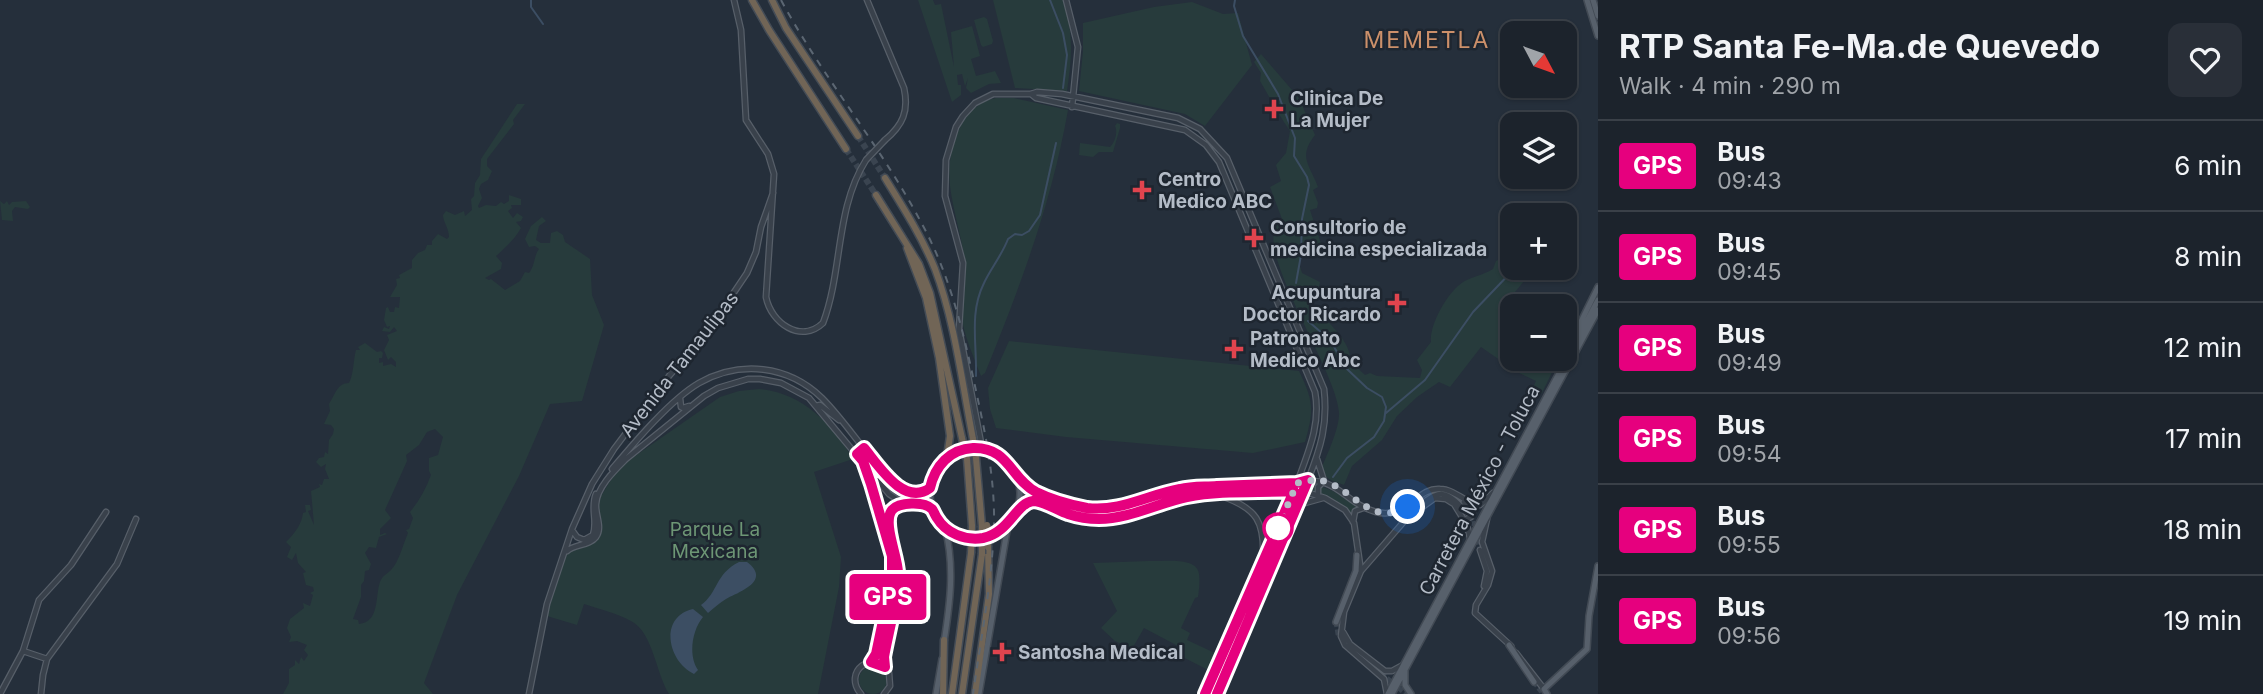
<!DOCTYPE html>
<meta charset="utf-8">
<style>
body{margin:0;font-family:Inter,sans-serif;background:#292f38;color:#f1f3f6;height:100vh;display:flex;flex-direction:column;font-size:26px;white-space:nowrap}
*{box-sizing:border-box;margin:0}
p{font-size:23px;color:#a0a4a9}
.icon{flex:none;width:38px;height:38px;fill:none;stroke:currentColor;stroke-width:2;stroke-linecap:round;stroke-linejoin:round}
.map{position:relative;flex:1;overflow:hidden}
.drawer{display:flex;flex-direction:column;background:#1c232c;width:665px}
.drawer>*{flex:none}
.badge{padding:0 14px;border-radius:5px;font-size:24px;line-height:46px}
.needle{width:46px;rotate:131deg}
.fabs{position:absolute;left:1500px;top:21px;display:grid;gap:14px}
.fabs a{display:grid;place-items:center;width:77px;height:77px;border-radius:14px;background:#1c232c;box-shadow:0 2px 5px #0004,0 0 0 2px #3a4048;font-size:35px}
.you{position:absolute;width:35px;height:35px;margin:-18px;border:5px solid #fff;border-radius:50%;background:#1a73e8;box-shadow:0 0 0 10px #1a73e833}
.map>.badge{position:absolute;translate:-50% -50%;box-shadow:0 0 0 4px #fff}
.round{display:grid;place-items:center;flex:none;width:74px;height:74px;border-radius:14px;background:#292f38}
.head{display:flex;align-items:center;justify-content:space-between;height:119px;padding:0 21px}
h1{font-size:33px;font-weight:700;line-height:52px}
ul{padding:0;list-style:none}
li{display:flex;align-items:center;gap:21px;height:91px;padding:0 21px;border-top:2px solid #3a4048}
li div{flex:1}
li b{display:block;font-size:26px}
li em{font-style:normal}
li .badge{min-width:77px;font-weight:700;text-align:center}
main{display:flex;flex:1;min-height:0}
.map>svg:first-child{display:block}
</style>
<main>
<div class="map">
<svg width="1598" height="694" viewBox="0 0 1598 694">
<rect width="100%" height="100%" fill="#252f3b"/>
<path fill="#273b3c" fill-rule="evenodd" d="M918,0H933L935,5L941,4L954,67L951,32L972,26L980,56L971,59L976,76L995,71L1001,83L989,84L971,93L966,88L968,78L965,86L962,74L957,75L958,85H961V95L952,102Z
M993,0H1063C1074,33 1072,57 1067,91L1015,88Z
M1192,2L1223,14L1238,13L1252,65L1205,126L1185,114L1079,91L1083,51V23L1154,7Z
M984,17L987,19L993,41L992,44L983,47L981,45L974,20Z
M1261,54L1299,98L1315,135C1298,157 1309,164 1318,187L1313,190L1318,203L1317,208L1310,210L1324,253L1314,252V254L1304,251L1299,263L1302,273L1320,282L1319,287L1314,291H1323L1324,295L1310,301C1321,318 1352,339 1350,361L1365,375L1370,373L1377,376L1420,378L1422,370L1417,360L1431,342C1429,324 1450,287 1467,280C1476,276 1485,274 1493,269L1496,261L1512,253V268H1535L1510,298L1521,306H1512V359H1552L1557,362L1542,393L1526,402L1536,381L1517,372L1481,347L1450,387L1439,382L1417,397L1397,416L1382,440L1352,466L1344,485C1333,481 1326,480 1321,469C1327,455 1340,427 1339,412C1337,373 1258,255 1276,227C1277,224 1281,222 1282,219L1270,187L1281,181L1276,165L1286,153L1290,131C1278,114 1270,98 1260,81L1261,73L1254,62Z
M996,98H1014L1068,110C1052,202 1020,287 985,373L981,376C973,355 964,336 961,314C959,295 967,275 964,255C960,232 953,209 950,186C946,153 959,105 996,98Z
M517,104H525L513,120L514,124L487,159V166L492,171L488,180L481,184L479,189L482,198L478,206L479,208L486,205L496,206L501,202L504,204L509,201V195L521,199V205H511L512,208L508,211L513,218L517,213L523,217L521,221L516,222L521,228C514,240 506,247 496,256L502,263L501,269L485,278L489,280L491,279L505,290L520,281L525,272L529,273C535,266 534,255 539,249L535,246L529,247L525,239L531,226L542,217L546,221L539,226L536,240L541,243H550L551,233L557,231L563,235L565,242L590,259L592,295L604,325L582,401L550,404L519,476L457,595L424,683L433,694H283L289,683V669L295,665V660L299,664L301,657L304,661L308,655L304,650L307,645L297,641L289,642L291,637L287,628L290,619L304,608L303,603L310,606L313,595L310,593L314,591L313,587L306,585L303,573L306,572L298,563L296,553L292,560L287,557L291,547L286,542C294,534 302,524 303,513L306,512L305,505H310L311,510L308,511L314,525L311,491L320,487L319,484L322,485L324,479H329L325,469L326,464L321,467L316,462L319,458L324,457L325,452L328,454L329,440L333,434L334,429L331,425L324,424L330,411L329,404C335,395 337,383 349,383C354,373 353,361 356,350H360L358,347L365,343L377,352L381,351L383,353L382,358H379V363L383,362V366L391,364L396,367V362L391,357L388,360L384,350L389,340L387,335L397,331L394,327L390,332L382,331L384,327L389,329L390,326L387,327L384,320L386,308L388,307L390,312H394L395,307L399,308L400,297H390L397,285L396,279L400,278L399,275L412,268V260L418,253L425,250L427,245H432V241L438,234L447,239L449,237C449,228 443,222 443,215L446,211L455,215L464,211L465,216L472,210L471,199L474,196L475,183L480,175L481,159ZM435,429L443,437L438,455L429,458V471L431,475C426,489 419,501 410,512L413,518L409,529L406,530L408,533C403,544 399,562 391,570C387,574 382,576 380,582C375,596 380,622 359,624L358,620L353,619L361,597V585L364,581L365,571L369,570L371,564L365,553L369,547L376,548L379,537L387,534L385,533L380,535V529L391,518L385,510L407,461L406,455L419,445L427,432Z
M1117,123L1120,124V128L1113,152H1099L1093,157L1079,155L1080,143L1110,147C1115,142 1118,132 1115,126Z
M0,201L4,204L7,201L9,205L12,202L26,201L30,207L28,209L15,207L12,211L13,221L2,220Z
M1009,341L1299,371C1314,402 1314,410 1305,442L1253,453L1066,437L996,428L990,409L988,388Z
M759,389C803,393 832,424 853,459L814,472L841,557L839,587L818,694H669C656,674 653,632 631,621C617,613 599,609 584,604L577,625L547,616L548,609L566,554L572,548L585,545L598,534V501L617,470L625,463L720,397L739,391Z
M1312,483L1333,491L1358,507L1351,514L1324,495L1308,491Z
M1149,561C1162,562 1197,556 1199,574C1200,582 1199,590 1198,597L1195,598L1181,628L1190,633L1187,640L1217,654L1210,671L1175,653L1178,646L1144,628L1132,649L1115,641L1101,628L1117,611L1093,563Z
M859 680a14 14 0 1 1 28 0a14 14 0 1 1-28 0Z"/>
<path fill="#3c4e63" d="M739,562H747C772,581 739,592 726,599C719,603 714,608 708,613L701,605C718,593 715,574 739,562Z
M693,609L703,617C692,630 688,656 698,670L694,674C668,662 658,617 693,609Z"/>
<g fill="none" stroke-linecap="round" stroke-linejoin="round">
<path stroke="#3c4e63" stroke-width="2" d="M531,0V7L543,24
M1050,0L1063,33L1067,55L1063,88
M1235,0L1234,6L1243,36L1278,94L1295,138L1294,156L1307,177L1309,185L1302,219L1301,255L1296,283
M1308,321L1330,340L1347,369L1367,388L1382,397L1386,407L1384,421L1374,437L1347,458L1333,477
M976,376C977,344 969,313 984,283C991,268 1002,255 1008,239L1015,234L1022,235L1029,231L1040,215L1056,143
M1386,413L1425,380L1473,312L1515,268"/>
<path stroke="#3a4450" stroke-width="4.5" stroke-dasharray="4.5 2" stroke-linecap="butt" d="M1465,511L1473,521L1480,550"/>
<path stroke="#3a4450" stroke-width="5" stroke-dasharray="5 2.5" stroke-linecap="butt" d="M1336,622L1338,634L1343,641
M1364,659L1406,694
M1534,682L1543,694"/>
<path stroke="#3a4450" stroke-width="6" stroke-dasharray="6 3" stroke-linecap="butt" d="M858,136L885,178
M846,149L876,195"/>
<g stroke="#575f69" stroke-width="7">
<path id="minor" d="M734,0L741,30L746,120L768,154L774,174L766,297C771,323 801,344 823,323C843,270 835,209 866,160
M867,0L904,88C909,111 903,125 885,140
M1066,0L1078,47L1072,107
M1031,94L1036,98L1185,130L1206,145L1219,162L1315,392C1321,425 1308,452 1297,483
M680,398L681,407L683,408L689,406
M816,406L820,405L839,420
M982,448L959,329L963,263L945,196L946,160L956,127L963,116L975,103L993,94H1031L1037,92L1062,94L1178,118L1200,129L1227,158L1324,389C1328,424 1321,447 1308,480
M1317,459L1324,481L1318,487V495
M864,465C875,494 891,527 892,558C894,590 882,624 876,654L871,662
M612,469C634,443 670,400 699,383C740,360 788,365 822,398C851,427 871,465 903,490C913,495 921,494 930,488
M1016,474L1035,492L1084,507L1112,509L1182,488L1297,483C1337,473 1343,503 1376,512C1407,520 1417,487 1440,489C1452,489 1464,500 1475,505H1480L1493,493
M1221,496C1257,508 1265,522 1263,559
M1298,505L1323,498
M1402,512C1433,505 1436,476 1465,511
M1016,513L1024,504L1033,501L1071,515L1098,519L1113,518L1165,502L1197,496L1303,491L1325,498L1345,510L1354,523L1361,571
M1487,519L1482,542L1492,571L1488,585L1476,605L1475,613L1511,646
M1464,520L1471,517L1473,512L1464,502
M1353,522L1355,511L1366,507
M889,528C887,515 892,508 904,504
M572,530L577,537L584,540L593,535C598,521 590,508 596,494
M1480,550L1487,571L1484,586
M567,551C575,544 589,546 596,537C603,527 595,515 596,504C597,487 615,470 626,459L704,396L718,388L748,379H760L781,383L809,398L889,494L904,504L926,505L932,509
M1343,632L1350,644L1385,671H1392L1403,665
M23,651L47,659
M1516,653L1544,689
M885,667L884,657L898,574L892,540
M0,694L23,651L39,600L71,565L106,512
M41,694L43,675L47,659L117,564L136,519
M529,694L547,604L572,529L592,484L614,449L669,376L706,334L747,273L756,252L761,227L773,193
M861,694C842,672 873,648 889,673L890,686L884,694
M1387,694L1384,679L1345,645L1341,636L1344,612L1361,571L1407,518L1435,498L1446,499L1454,504L1467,525L1470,538"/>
</g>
<g stroke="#424a54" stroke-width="8">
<path id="major" d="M1587,0L1598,36
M1593,0L1598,16
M1564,356L1598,287
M930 493a45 45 0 1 1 90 0a45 45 0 1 1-90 0Z
M1336,622L1356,571L1357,555
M944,642C950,604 955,566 945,528
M1509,645L1534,682
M1405,671V685L1411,694
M936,694L942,659
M979,694L1008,525
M1205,694L1297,483
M1217,694L1308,480
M1388,694L1598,300
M1392,694L1598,310
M1547,694L1544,689L1587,649L1589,616L1598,566"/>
</g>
<g stroke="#444c56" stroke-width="9">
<path id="highway" d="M752,0L769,30L846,149
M772,0L786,28L858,136
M885,178C903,207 922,237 935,269C955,322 962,383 973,439
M876,195L919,264L930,293L962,438
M907,248L926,298L939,358L950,436L947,457
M976,458L982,526
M967,459L972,526
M943,694L944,640
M952,694L971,553
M962,694L982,554
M975,694L989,594L988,547"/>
</g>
<use href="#minor" stroke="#39414b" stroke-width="4.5"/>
<use href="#major" stroke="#57606b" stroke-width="5"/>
<use href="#highway" stroke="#716556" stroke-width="6"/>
<path stroke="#5b6672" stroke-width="2" stroke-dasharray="7 7" stroke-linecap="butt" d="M781,0C823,78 881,146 922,224C952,279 965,339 978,400C987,441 995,483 994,526C992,582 981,638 973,694"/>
<g stroke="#575f69" stroke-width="7" stroke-linecap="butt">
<path id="minor-bridge" d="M866,160L885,140"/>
</g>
<g stroke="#444c56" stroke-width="9" stroke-linecap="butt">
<path id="highway-bridge" d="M962,438L967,459
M973,439L976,458
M987,525L988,547
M971,553L972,526
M982,554V526"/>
</g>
<use href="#minor-bridge" stroke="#39414b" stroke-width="4.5"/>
<use href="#highway-bridge" stroke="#716556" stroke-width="6"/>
</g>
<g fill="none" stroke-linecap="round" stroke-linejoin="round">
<g stroke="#fff" stroke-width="16">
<path id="line" d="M1205,694L1294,491C1259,493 1222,490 1187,497C1158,503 1129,519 1099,519C1089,519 1077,517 1068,514C1058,511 1044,501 1033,501C1016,503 1009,533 983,538C965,541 946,533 937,518C936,517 933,510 932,509C924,501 899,502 892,510C882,523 898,556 898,573C899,594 888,634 884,657L885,667L871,662L876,654L892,578V556L871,484L863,461L857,454L864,448C879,466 904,507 930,488C935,466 950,449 973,448C1009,447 1010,478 1036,492C1050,499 1071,505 1087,508C1121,512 1147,495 1180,489C1192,486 1205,487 1217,486C1244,485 1270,484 1297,483L1308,480L1217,694"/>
</g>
<use href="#line" stroke="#e6007e" stroke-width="10"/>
<path stroke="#b4bcc7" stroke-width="7" stroke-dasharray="0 12.6" d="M1278,528L1297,483C1305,481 1315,479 1324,481C1354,490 1371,527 1408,507"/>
</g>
<g fill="#e0444e" stroke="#1e2630" stroke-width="2.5">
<path d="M1270.5 98.5h7v7h7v7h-7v7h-7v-7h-7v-7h7z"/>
<path d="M1138.5 179.5h7v7h7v7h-7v7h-7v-7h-7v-7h7z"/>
<path d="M1250.5 227.5h7v7h7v7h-7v7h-7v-7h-7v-7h7z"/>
<path d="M1393.5 292.5h7v7h7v7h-7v7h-7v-7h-7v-7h7z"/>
<path d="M1230.5 338.5h7v7h7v7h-7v7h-7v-7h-7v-7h7z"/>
<path d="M998.5 641.5h7v7h7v7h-7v7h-7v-7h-7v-7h7z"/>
</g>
<circle fill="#fff" stroke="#e6007e" stroke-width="3.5" cx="1278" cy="528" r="14"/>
<g text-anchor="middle" stroke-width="5" stroke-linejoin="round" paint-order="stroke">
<g font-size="19" font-weight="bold" fill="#b4bcc7" stroke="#1e2630" text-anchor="start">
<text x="1290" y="105">Clinica De<tspan x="1290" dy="22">La Mujer</tspan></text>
<text x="1158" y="186">Centro<tspan x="1158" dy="22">Medico ABC</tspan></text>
<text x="1270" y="234">Consultorio de<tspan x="1270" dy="22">medicina especializada</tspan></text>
<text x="1381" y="299" text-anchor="end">Acupuntura<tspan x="1381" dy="22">Doctor Ricardo</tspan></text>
<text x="1250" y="345">Patronato<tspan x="1250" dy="22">Medico Abc</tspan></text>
<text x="1018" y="659">Santosha Medical</text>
</g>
<g font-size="19" fill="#b4bcc7" stroke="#1e2630">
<text transform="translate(679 364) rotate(-52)" y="7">Avenida Tamaulipas</text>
<text transform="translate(1479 490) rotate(-62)" y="7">Carretera México - Toluca</text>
</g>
<g font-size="19" fill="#6d9675" stroke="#1e2630">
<text x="715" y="536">Parque La<tspan x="715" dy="22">Mexicana</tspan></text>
</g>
<g font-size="23" letter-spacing="2" fill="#cc906a" stroke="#1e2630">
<text x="1427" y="48">MEMETLA</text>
</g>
</g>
</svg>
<div class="fabs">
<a><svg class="needle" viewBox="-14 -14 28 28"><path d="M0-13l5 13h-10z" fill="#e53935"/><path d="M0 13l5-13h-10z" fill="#a0a4a9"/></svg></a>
<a><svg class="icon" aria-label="layers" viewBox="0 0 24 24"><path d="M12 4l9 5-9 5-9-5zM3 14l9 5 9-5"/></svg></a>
<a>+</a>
<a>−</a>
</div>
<div class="you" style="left:1408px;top:507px"></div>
<b class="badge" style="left:888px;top:597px;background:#e6007e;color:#fff">GPS</b>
</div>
<section class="drawer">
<div class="head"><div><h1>RTP Santa Fe-Ma.de Quevedo</h1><p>Walk · 4 min · 290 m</p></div><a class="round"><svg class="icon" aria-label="heart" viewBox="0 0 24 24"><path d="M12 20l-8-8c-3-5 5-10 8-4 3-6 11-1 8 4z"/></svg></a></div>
<ul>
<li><span class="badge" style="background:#e6007e;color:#fff">GPS</span><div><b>Bus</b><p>09:43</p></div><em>6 min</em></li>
<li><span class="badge" style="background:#e6007e;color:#fff">GPS</span><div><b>Bus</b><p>09:45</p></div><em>8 min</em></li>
<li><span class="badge" style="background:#e6007e;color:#fff">GPS</span><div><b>Bus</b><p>09:49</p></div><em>12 min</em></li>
<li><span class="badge" style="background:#e6007e;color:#fff">GPS</span><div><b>Bus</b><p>09:54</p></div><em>17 min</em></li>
<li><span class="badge" style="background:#e6007e;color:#fff">GPS</span><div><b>Bus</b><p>09:55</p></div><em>18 min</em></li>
<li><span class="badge" style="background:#e6007e;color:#fff">GPS</span><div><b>Bus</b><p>09:56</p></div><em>19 min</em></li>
</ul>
</section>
</main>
